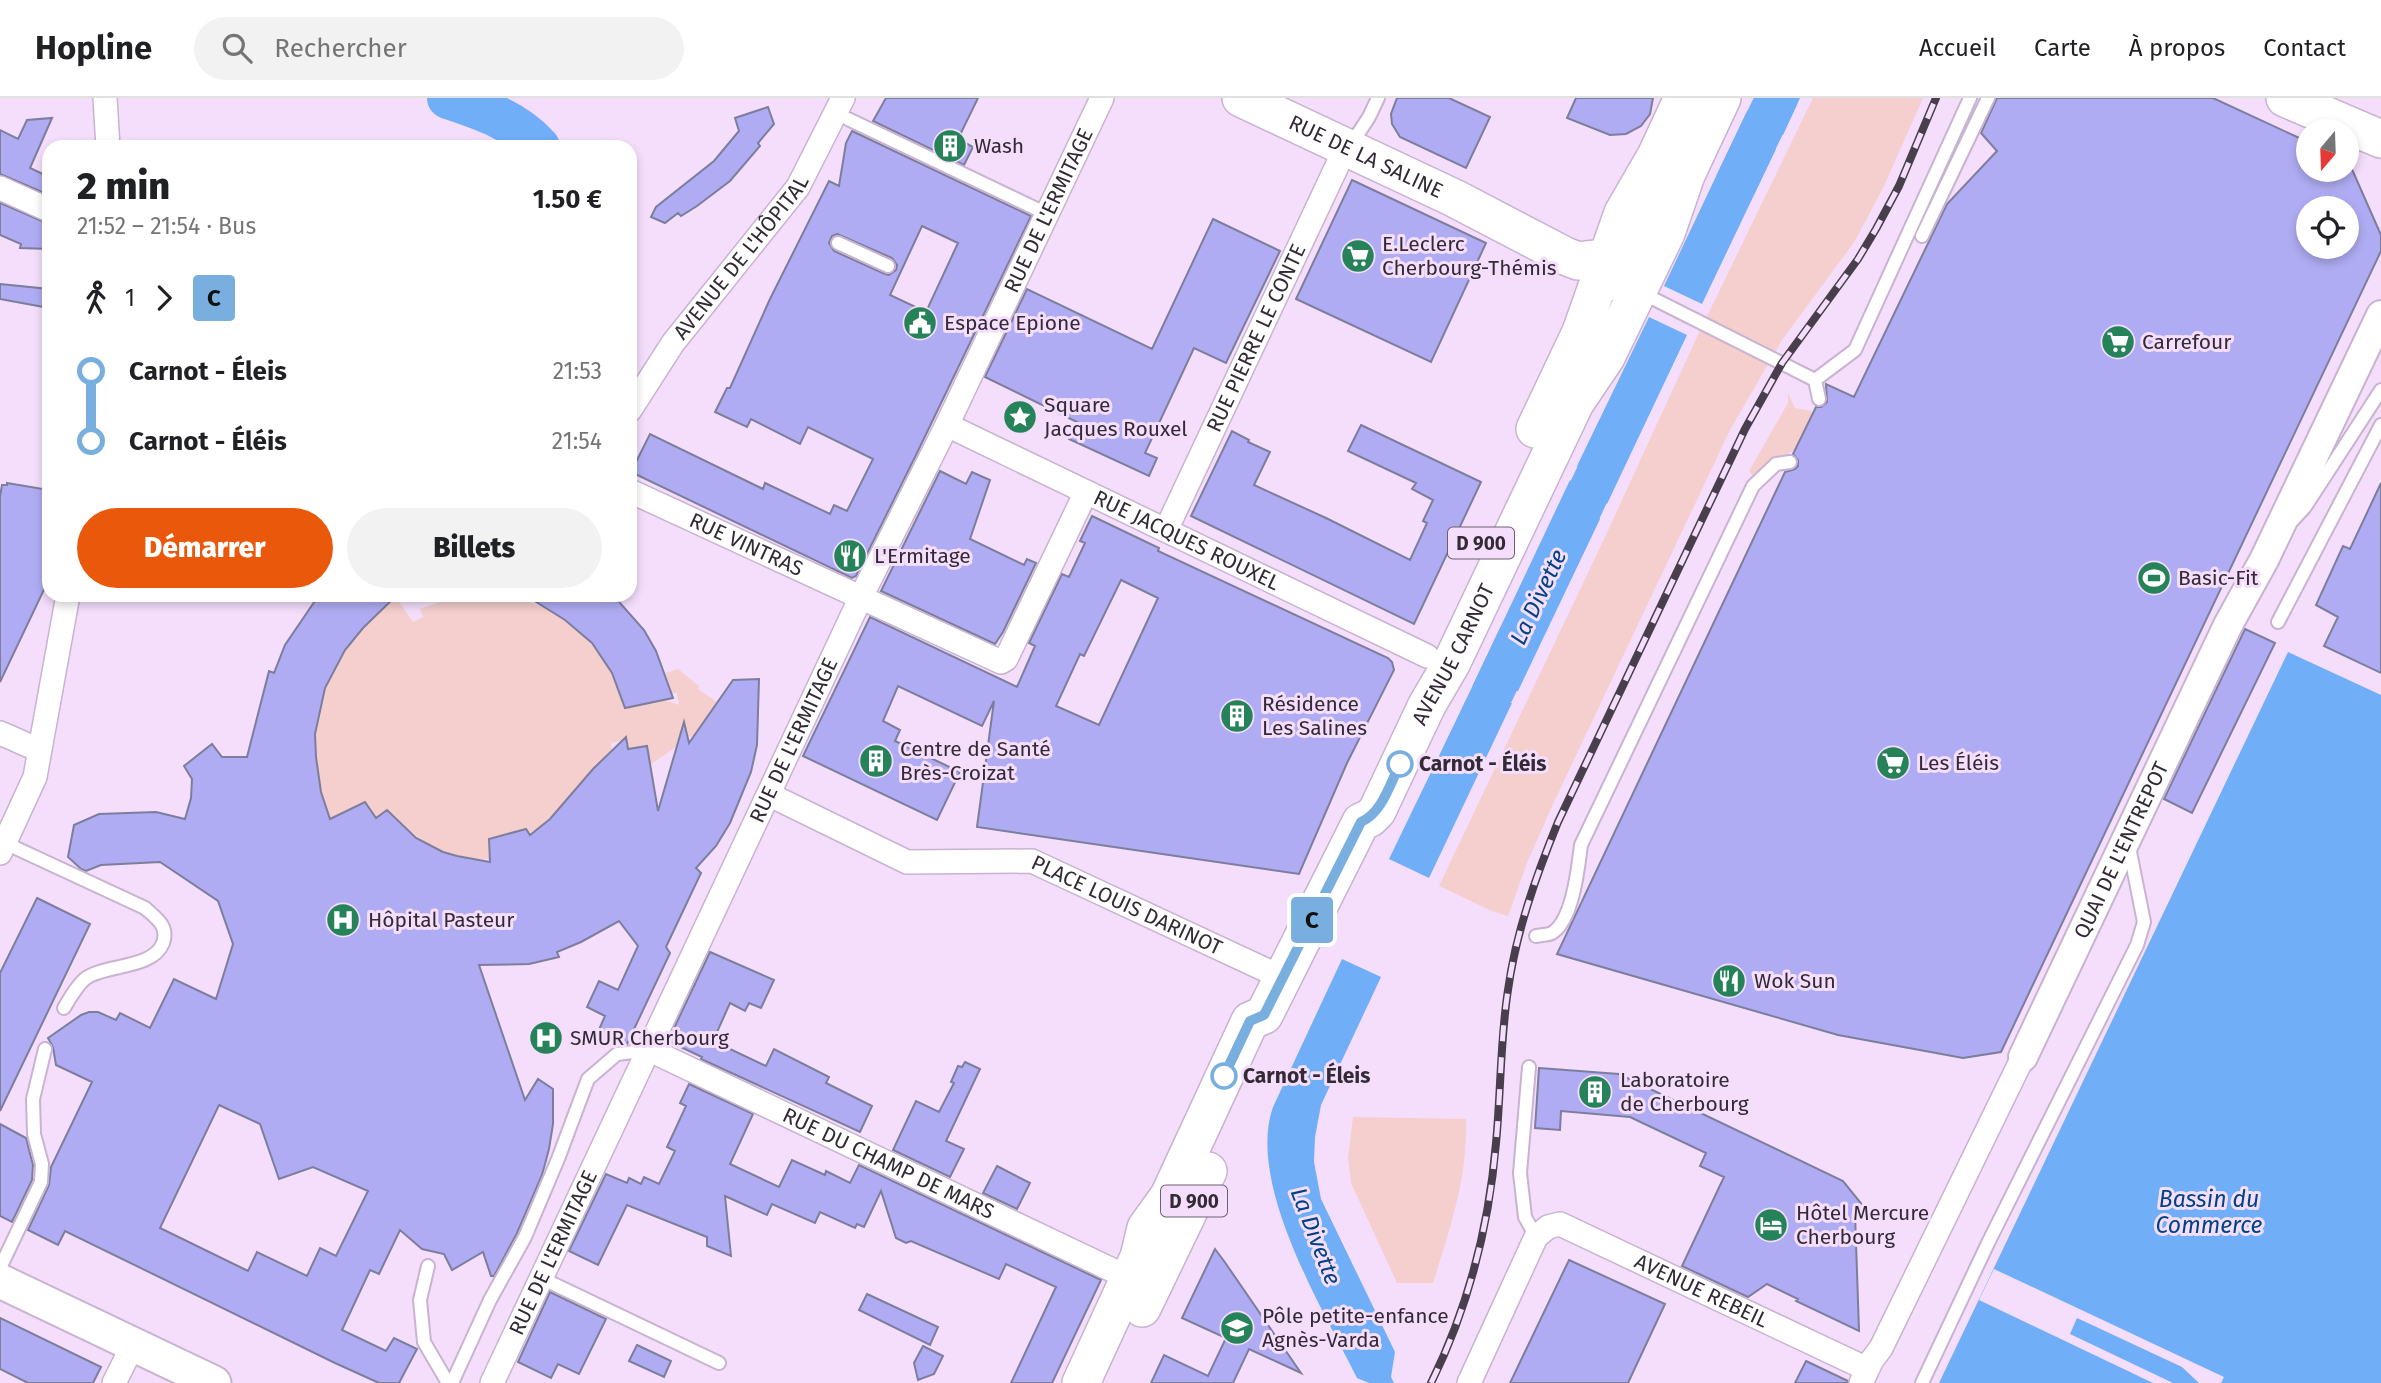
<!DOCTYPE html>
<html lang="fr">
<meta charset="utf-8">
<style>
body{margin:0;font-family:"Fira Sans",sans-serif;background:#f2f2f2;color:#202124;height:100vh;display:flex;flex-direction:column;font-size:26px;white-space:nowrap}
*{box-sizing:border-box;margin:0}
p{font-size:23px;color:#757577}
.icon{flex:none;width:38px;height:38px;fill:none;stroke:currentColor;stroke-width:2;stroke-linecap:round;stroke-linejoin:round}
.map{position:relative;flex:1;overflow:hidden}
.details{position:absolute;left:42px;top:42px;width:595px;height:462px;display:flex;flex-direction:column;background:#fff;border-radius:21px;box-shadow:0 4px 10px #0003}
.details>*{flex:none}
.badge{padding:0 14px;border-radius:5px;font-size:24px;line-height:46px}
.needle{width:46px;rotate:199deg}
.fabs{position:absolute;left:2296px;top:21px;display:grid;gap:14px}
.fabs a{display:grid;place-items:center;width:63px;height:63px;border-radius:50%;background:#fff;box-shadow:0 4px 10px #0003;font-size:35px}
.map>.badge{position:absolute;translate:-50% -50%;box-shadow:0 0 0 4px #fff}
.legs{display:flex;align-items:center;gap:10px;height:77px;padding:0 35px;font-size:23px}
.legs p{margin-inline-start:auto}
.overview{display:flex;align-items:center;justify-content:space-between;height:119px;padding:0 35px}
h1{font-size:38px;font-weight:800;line-height:52px}
.action{display:flex;gap:14px;margin-top:auto;padding:14px 35px}
.action a{flex:1;height:80px;border-radius:42px;background:#ea580c;color:#fff;font-size:28px;font-weight:800;line-height:80px;text-align:center}
.action a+a{background:#f2f2f2;color:#202124}
ul{padding:0 35px;list-style:none}
li{display:flex;align-items:center;gap:24px;height:70px;font-size:26px}
li i{display:grid;place-items:center;width:10px;height:100%;margin:0 9px;background:currentColor}
li i::after{content:'';width:18px;height:18px;margin:-9px;border:5px solid;border-radius:50%;background:#fff}
li p{margin-inline-start:auto}
li:first-child i{background:linear-gradient(#0000 50%,currentColor 0)}
li:last-child i{background:linear-gradient(currentColor 50%,#0000 0)}
header{display:flex;align-items:center;gap:42px;box-sizing:border-box;height:98px;padding:0 35px;background:#fff;border-bottom:2px solid #e0e0e0}
header strong{font-size:33px}
nav{display:flex;gap:38px;margin-inline-start:auto;font-size:24px}
.search{width:490px;height:63px;background:#f2f2f2;display:flex;align-items:center;gap:18px;box-sizing:border-box;padding:0 24px;border-radius:38px;color:#757577;font-size:26px}
.map>svg:first-child{display:block}
</style>
<header>
<strong>Hopline</strong>
<div class="search"><svg class="icon" aria-label="search" viewBox="0 0 24 24"><circle cx="10" cy="10" r="6"/><path d="M15 15l6 6"/></svg>Rechercher</div>
<nav><a>Accueil</a><a>Carte</a><a>À propos</a><a>Contact</a></nav>
</header>
<div class="map">
<svg width="2381" height="1285" viewBox="0 0 2381 1285">
<rect width="100%" height="100%" fill="#f4defc"/>
<path fill="#f4cfce" d="M1813,0H1923L1884,88L1855,143L1782,242L1730,332L1553,706L1527,765L1508,818L1492,813L1439,788L1605,439L1696,241Z
M1788,295L1795,310L1811,313L1812,317L1796,351L1752,377L1749,373L1788,305Z
M380,497L398,502L413,524L423,519L420,511C513,475 596,514 625,610L664,602L679,607L677,595H672L666,575L678,571L699,588L698,591L717,604L697,634L691,639L680,637L677,648L650,667L628,651L626,642L611,645L612,653L593,671L560,710L539,729L529,735L489,741V761C440,760 421,745 387,712L376,720L365,704L331,720C310,678 309,622 329,579C343,550 363,524 380,497Z
M1353,1019L1466,1021C1468,1078 1450,1131 1433,1185H1397L1351,1085L1348,1060Z"/>
<path fill="#71aef8" d="M1754,0H1800L1783,37Z
M1747,13L1776,51L1702,206L1664,188Z
M1649,219L1687,237L1607,406L1577,368Z
M1570,382L1600,421L1518,593L1472,589Z
M2288,554L2381,597V1285H1939Z
M1466,602L1512,605L1429,780L1389,761Z
M1342,861L1381,879L1321,1007L1315,1039L1314,1064L1321,1101L1395,1254L1391,1279L1394,1285H1369L1357,1280C1323,1211 1246,1086 1273,1009Z"/>
<path fill="#f4defc" d="M1994,1171L2224,1279L2221,1285H2199L2182,1269L2077,1220L2070,1236L2173,1285H2153L1979,1202Z"/>
<g fill="none" stroke-linecap="round" stroke-linejoin="round">
<path stroke="#71aef8" stroke-width="42" d="M448,0C481,11 515,22 539,49
M1736,85L1777,0
M1560,455L1616,336
M1463,657L1518,541"/>
</g>
<path fill="#afacf3" stroke="#7d7d9c" stroke-width="2" fill-rule="evenodd" d="M886,0H978L958,41L973,49L964,67L873,23Z
M1397,0H1449L1490,19L1466,70L1400,39L1392,26L1391,16Z
M1576,0H1653L1650,16L1641,28L1626,36L1610,37L1567,20Z
M1997,0H2213L2308,44V72H2347V60L2381,137V153L2001,954L1963,960L1838,937L1557,856L1785,374L1795,371L1798,368V362L1793,356L1816,309H1821L1827,304L1826,286L1854,299L1947,106L1997,53L1981,35ZM2308,110H2347V149H2308Z
M768,9L774,26L758,45L760,48L730,83L697,108L681,118L678,115L665,125L651,119L656,109L714,63L739,33L735,20Z
M52,20L30,70L49,79V97L0,76V32L18,41L27,22Z
M852,33L1031,118L917,355L856,478L852,480L631,374L650,336L763,391L765,385L830,416L834,407L847,413L873,361L808,329L800,346L751,321L747,329L715,314L727,290H730L770,201L829,83L839,88L846,45ZM922,128L958,145L926,214L890,197ZM837,136L892,160L897,167L896,172L889,177L885,176L834,153L829,145L832,138Z
M1352,82L1486,145L1431,264L1296,201Z
M0,105L49,126V151L20,150L21,146L0,137Z
M1213,121L1280,153L1226,265L1194,250L1145,355L1157,360L1149,378L1069,341L1077,324L985,279L1027,191L1152,251Z
M0,186L49,191V210L0,201Z
M1361,327L1481,384L1414,526L1191,418L1232,333L1249,342L1248,344L1270,354L1254,387L1326,420L1410,462L1427,425L1423,423L1433,402L1412,391L1416,385L1348,353Z
M940,373L966,386L972,374L990,382L970,441L1024,467L1027,461L1036,465L1003,534L995,546L881,493Z
M7,385L49,392V481L0,584V398L2,387H7Z
M2381,385V575L2324,548L2338,519L2316,507L2343,448L2350,451Z
M1092,418L1159,450L1158,453L1388,560L1392,564L1394,572L1347,665L1299,776L977,729L994,603L982,628L898,588L883,623L900,632L895,643L960,674L937,722L803,658L870,519L1017,589L1035,548L1029,545L1062,476L1069,479L1085,445L1080,443ZM1121,482L1158,500L1099,627L1056,608L1080,556L1084,558Z
M319,497H397L363,530L345,552L325,590L315,636L316,659L321,694L330,721L365,704L376,720L387,712L416,740L443,754L457,758L490,764L489,741L526,731L530,737L550,721L593,671L626,639L628,651L647,648L658,713L684,624L689,645L733,582L759,581L757,647L751,674L730,725L716,748L696,770L701,775L666,849L670,855L627,946L620,947L597,936L605,918L587,909L599,883L618,892L638,848L619,823L581,844L557,854L559,859L529,866L479,867L525,1002L538,981L553,991V1026L549,1051L542,1077L517,1135L494,1178H491L483,1154L452,1172L444,1156L422,1151L400,1132L379,1176L370,1172L342,1232L386,1253L394,1240L417,1251L399,1285H379L335,1265L65,1133L58,1147L28,1132L49,1087L51,1069L92,984L56,967L53,949L48,940L81,917L89,914H98L116,922L120,915L150,930L174,881L216,901L233,846L218,803L160,764L101,767L86,773L81,771L68,759L74,727L99,716L156,714L185,721L191,700L192,681L184,668L212,646L222,659H247L269,573L274,575L285,547ZM219,1007L260,1026L279,1081L313,1069L368,1093L336,1158L320,1150L307,1178L257,1154L248,1173L160,1130Z
M525,497H613L644,532L656,553L673,600L625,610L612,575L592,545L565,522Z
M2245,531L2275,545L2192,715L2164,701Z
M37,800L90,826L0,1013V875Z
M710,854L774,882L761,910L749,905L745,913L730,905L713,943L766,968L774,951L829,979L826,985L872,1008L860,1034L701,961L702,959L668,943Z
M965,964L980,971L946,1043L964,1051L950,1079L893,1052L916,1003L939,1014L954,985L951,984L958,968L962,969Z
M1539,970L1619,976L1843,1083L1864,1109L1855,1115L1859,1233L1796,1203L1798,1201L1767,1186L1748,1199L1682,1168L1724,1079L1700,1068L1706,1055L1630,1019L1561,1013L1560,1032L1535,1030Z
M689,986L753,1016L730,1066L779,1089L792,1062L825,1077L826,1073L850,1085L859,1067L1101,1182L1052,1285H1011L1056,1189L1006,1166L999,1181L911,1143L906,1145L896,1140L881,1093L864,1129L857,1126L855,1130L820,1114L815,1125L772,1106L767,1117L725,1098L731,1158L707,1148V1139L627,1107L598,1167L569,1153L606,1076L627,1085L629,1080L641,1086L644,1079L659,1086L675,1053L667,1049L686,1008L680,1005Z
M0,1026L26,1040L33,1067L32,1082L12,1124L0,1118Z
M997,1068L1030,1085L1017,1111L983,1095Z
M1215,1151L1224,1163L1301,1275L1249,1251L1233,1285H1151L1164,1257L1208,1278L1226,1240L1182,1220Z
M1569,1162L1665,1206L1628,1285H1510Z
M550,1194L606,1221L579,1276L558,1266L551,1280L518,1264Z
M867,1196L938,1229L930,1247L859,1212Z
M0,1220L101,1269L93,1285H28L0,1271Z
M637,1247L671,1263L664,1279L629,1263Z
M923,1248L943,1258L934,1276L918,1282L914,1265Z
M1806,1263L1848,1283L1847,1285H1795Z"/>
<g fill="none" stroke-linecap="round" stroke-linejoin="round">
<g stroke="#c8b3d0" stroke-width="16">
<path id="service" d="M848,21L1047,116
M1350,48L1369,19L1378,0
M1922,138L1988,0
M838,145L888,168
M1642,192L1644,196L1815,282
M1612,196L1673,63
M1819,301L1815,282L1855,252L1970,0
M2293,422L2305,409L2381,292
M2278,524L2381,327
M5,745L145,810C156,820 169,828 163,845C153,871 106,866 86,880C77,887 70,900 64,910
M1536,838C1540,837 1548,837 1552,835C1573,822 1578,770 1581,747L1753,388L1776,366L1790,364
M1529,969L1520,1075L1525,1119L1536,1139
M428,1168L420,1202L424,1244L448,1285
M0,1170L41,1084L42,1066L34,1036L33,1001L45,951
M541,1180L719,1265
M452,1285L490,1202L525,1139L558,1061L588,981L617,956L649,952
M1922,1285L1988,1145L2137,847L2144,824L2129,749"/>
</g>
<g stroke="#c8b3d0" stroke-width="26">
<g id="minor">
<path d="M105,0L108,49"/>
<path d="M0,90L49,112"/>
<path id="s1" d="M630,312L673,245L798,89L843,0"/>
<path id="s2" d="M947,327L1427,558"/>
<path id="s3" d="M630,393L1001,564L1006,561L1086,394"/>
<path id="s4" d="M1166,432L1338,66L1348,50"/>
<path d="M0,635L39,652"/>
<path id="s5" d="M770,697L907,764L1032,763L1283,880"/>
<path d="M0,755L35,679L68,497"/>
<path id="s6" d="M650,952L1129,1180"/>
<path d="M114,1285L133,1247"/>
<path id="s7" d="M492,1285L861,499L947,327L1102,0"/>
<path id="s8" d="M1469,1285L1536,1139L1548,1129L1560,1126L1867,1271"/>
<path d="M1861,1285L1872,1262L1881,1250L2023,959"/>
</g>
</g>
<g stroke="#c8b3d0" stroke-width="32">
<g id="tertiary">
<path id="s9" d="M2023,959L2228,527L2264,462L2381,217"/>
</g>
</g>
<g stroke="#c8b3d0" stroke-width="37">
<path id="secondary" d="M0,1183L214,1285"/>
</g>
<g stroke="#c8b3d0" stroke-width="40">
<g id="primary">
<path id="s10" d="M1241,0L1454,100L1565,158L1578,163L1596,161"/>
<path d="M2285,0L2381,41"/>
<path d="M1535,331L1581,234L1623,115L1656,58L1683,0"/>
<path d="M1142,1210L1208,1073"/>
<path id="s11" d="M1081,1285L1139,1159L1146,1130L1169,1098L1250,923L1264,917L1361,724L1370,720L1377,713L1427,607L1451,566L1575,305L1606,259L1666,135L1686,77L1722,0"/>
</g>
</g>
<use href="#service" stroke="#fff" stroke-width="12"/>
<use href="#minor" stroke="#fff" stroke-width="23"/>
<use href="#tertiary" stroke="#fff" stroke-width="28"/>
<use href="#secondary" stroke="#fff" stroke-width="33"/>
<use href="#primary" stroke="#fff" stroke-width="37"/>
<g stroke="#483e4c" stroke-width="8">
<path id="rail" d="M1431,1285C1468,1210 1489,1128 1496,1045C1501,994 1500,943 1508,892C1516,834 1536,778 1558,724L1745,331L1782,265L1858,161L1876,131L1899,88L1936,0"/>
</g>
<use href="#rail" stroke="#f4defc" stroke-width="5" stroke-dasharray="16" stroke-linecap="butt"/>
</g>
<g fill="none" stroke-linecap="round" stroke-linejoin="round">
<g stroke="#fff" stroke-width="16">
<path id="line-1" d="M1224,978L1250,923L1264,917L1361,724C1382,715 1390,686 1400,666"/>
</g>
<use href="#line-1" stroke="#78afdf" stroke-width="10"/>
</g>
<defs>
<g id="building-disc" transform="scale(1.75)"><circle r="9.5" fill="#268359" stroke="#f4defc"/><path d="M-4-6H4V6H1V3H-1V6H-4ZM-2.5-4.3h1.7v1.8h-1.7ZM.8-4.3h1.7v1.8H.8ZM-2.5-1h1.7V.8h-1.7ZM.8-1h1.7V.8H.8Z" fill="#fff"/></g>
<g id="supermarket-disc" transform="scale(1.75)"><circle r="9.5" fill="#268359" stroke="#f4defc"/><path d="M-6-5.5h2.5l.6 2H6L4.5 2H-2.5L-4.4-4H-6ZM-1.5 3.2a1.3 1.3 0 1 0 .1 0ZM3 3.2a1.3 1.3 0 1 0 .1 0Z" fill="#fff"/></g>
<g id="civic-disc" transform="scale(1.75)"><circle r="9.5" fill="#268359" stroke="#f4defc"/><path d="M-.6-6.5H3V-4.5H.6V-3L4-1V1h2V6H-6V1h2V-1L-.6-3ZM-1.2 2.5V6h2.4V2.5Z" fill="#fff"/></g>
<g id="sight-disc" transform="scale(1.75)"><circle r="9.5" fill="#268359" stroke="#f4defc"/><path d="M0-6L1.8-2.2L6-1.7L2.9 1.2L3.7 5.4L0 3.3L-3.7 5.4L-2.9 1.2L-6-1.7L-1.8-2.2Z" fill="#fff"/></g>
<g id="restaurant-disc" transform="scale(1.75)"><circle r="9.5" fill="#268359" stroke="#f4defc"/><path d="M-5-6h1v4h1v-4h1v4h1v-4h1v5L-1.5 .5V6h-2V.5L-5-1ZM5-6V6H3V1.5H1.5Q1.5-4 5-6Z" fill="#fff"/></g>
<g id="stadium-disc" transform="scale(1.75)"><circle r="9.5" fill="#268359" stroke="#f4defc"/><path d="M0-5a6.5 5 0 1 0 0 10a6.5 5 0 1 0 0-10ZM-3.5-1.8h7v3.6h-7Z" fill="#fff"/></g>
<g id="hospital-disc" transform="scale(1.75)"><circle r="9.5" fill="#268359" stroke="#f4defc"/><path d="M-5-5h3v3.5h4V-5h3V5h-3V1.5h-4V5h-3Z" fill="#fff"/></g>
<g id="hotel-disc" transform="scale(1.75)"><circle r="9.5" fill="#268359" stroke="#f4defc"/><path d="M-6-4.5h1.5V1H6V5H4.5V3h-9V5H-6ZM-4 0a1.8 1.8 0 1 1 3.6 0ZM.5 0V-2.5h3Q6-2.5 6 0Z" fill="#fff"/></g>
<g id="school-disc" transform="scale(1.75)"><circle r="9.5" fill="#268359" stroke="#f4defc"/><path d="M0-5L7-2L0 1L-7-2ZM-4 1L0 2.5L4 1V4Q0 6-4 4Z" fill="#fff"/></g>
</defs>
<g fill-rule="evenodd">
<use href="#building-disc" x="950" y="48"/>
<use href="#supermarket-disc" x="1358" y="158"/>
<use href="#civic-disc" x="920" y="225"/>
<use href="#supermarket-disc" x="2118" y="244"/>
<use href="#sight-disc" x="1020" y="319"/>
<use href="#restaurant-disc" x="850" y="458"/>
<use href="#stadium-disc" x="2154" y="480"/>
<use href="#building-disc" x="1237" y="618"/>
<use href="#building-disc" x="876" y="663"/>
<use href="#supermarket-disc" x="1893" y="665"/>
<use href="#hospital-disc" x="343" y="822"/>
<use href="#restaurant-disc" x="1729" y="883"/>
<use href="#hospital-disc" x="546" y="940"/>
<use href="#building-disc" x="1595" y="994"/>
<use href="#hotel-disc" x="1771" y="1127"/>
<use href="#school-disc" x="1237" y="1230"/>
</g>
<g fill="#fff" stroke="#78afdf" stroke-width="3.5">
<circle cx="1400" cy="666" r="12"/>
<circle cx="1224" cy="978" r="12"/>
</g>
<g text-anchor="middle" stroke-width="6" stroke-linejoin="round" paint-order="stroke">
<g fill="#f4defc" stroke="#6d6071" stroke-width="2">
<rect x="1448" y="429.5" width="66" height="31" rx="5"/>
<rect x="1161" y="1087.5" width="66" height="31" rx="5"/>
</g>
<g font-size="19" font-weight="bold" fill="#332a36">
<text x="1481" y="452">D 900</text>
<text x="1194" y="1110">D 900</text>
</g>
<g font-size="21" fill="#332a36" stroke="#f4defc" text-anchor="start">
<text x="974" y="55">Wash</text>
<text x="1382" y="153">E.Leclerc<tspan x="1382" dy="24">Cherbourg-Thémis</tspan></text>
<text x="944" y="232">Espace Epione</text>
<text x="2142" y="251">Carrefour</text>
<text x="1044" y="314">Square<tspan x="1044" dy="24">Jacques Rouxel</tspan></text>
<text x="874" y="465">L'Ermitage</text>
<text x="2178" y="487">Basic-Fit</text>
<text x="1262" y="613">Résidence<tspan x="1262" dy="24">Les Salines</tspan></text>
<text x="900" y="658">Centre de Santé<tspan x="900" dy="24">Brès-Croizat</tspan></text>
<text x="1918" y="672">Les Éléis</text>
<text x="368" y="829">Hôpital Pasteur</text>
<text x="1754" y="890">Wok Sun</text>
<text x="570" y="947">SMUR Cherbourg</text>
<text x="1620" y="989">Laboratoire<tspan x="1620" dy="24">de Cherbourg</tspan></text>
<text x="1796" y="1122">Hôtel Mercure<tspan x="1796" dy="24">Cherbourg</tspan></text>
<text x="1262" y="1225">Pôle petite-enfance<tspan x="1262" dy="24">Agnès-Varda</tspan></text>
</g>
<g font-size="21" fill="#332a36" stroke="#f4defc">
<text dy="7" stroke="none"><textPath href="#s10" startOffset="138">RUE DE LA SALINE</textPath></text>
<text dy="7" stroke="none"><textPath href="#s7" startOffset="1298">RUE DE L'ERMITAGE</textPath></text>
<text dy="7" stroke="none"><textPath href="#s1" startOffset="189">AVENUE DE L'HÔPITAL</textPath></text>
<text dy="7" stroke="none"><textPath href="#s4" startOffset="212">RUE PIERRE LE CONTE</textPath></text>
<text dy="7" stroke="none"><textPath href="#s2" startOffset="266">RUE JACQUES ROUXEL</textPath></text>
<text dy="7" stroke="none"><textPath href="#s3" startOffset="128">RUE VINTRAS</textPath></text>
<text dy="7" stroke="none"><textPath href="#s11" startOffset="826">AVENUE CARNOT</textPath></text>
<text dy="7" stroke="none"><textPath href="#s7" startOffset="710">RUE DE L'ERMITAGE</textPath></text>
<text dy="7" stroke="none"><textPath href="#s9" startOffset="229">QUAI DE L'ENTREPOT</textPath></text>
<text dy="7" stroke="none"><textPath href="#s5" startOffset="382">PLACE LOUIS DARINOT</textPath></text>
<text dy="7" stroke="none"><textPath href="#s6" startOffset="264">RUE DU CHAMP DE MARS</textPath></text>
<text dy="7" stroke="none"><textPath href="#s7" startOffset="144">RUE DE L'ERMITAGE</textPath></text>
<text dy="7" stroke="none"><textPath href="#s8" startOffset="345">AVENUE REBEIL</textPath></text>
</g>
<g font-size="21" font-weight="bold" fill="#332a36" stroke="#f4defc" text-anchor="start">
<text x="1419" y="673">Carnot - Éléis</text>
<text x="1243" y="985">Carnot - Éleis</text>
</g>
<g font-size="23" font-style="italic" fill="#004283" stroke="#f4defc">
<text transform="translate(1538 499) rotate(-65)" y="8">La Divette</text>
<text x="2209" y="1109">Bassin du<tspan x="2209" dy="26">Commerce</tspan></text>
<text transform="translate(1316 1138) rotate(69)" y="8">La Divette</text>
</g>
</g>
</svg>
<div class="fabs">
<a><svg class="needle" viewBox="-14 -14 28 28"><path d="M0-13l5 13h-10z" fill="#e53935"/><path d="M0 13l5-13h-10z" fill="#757577"/></svg></a>
<a><svg class="icon" aria-label="locate" viewBox="0 0 24 24"><circle cx="12" cy="12" r="6"/><path d="M12 2v4M12 18v4M2 12h4M18 12h4"/></svg></a>
</div>
<b class="badge" style="left:1312px;top:822px;background:#78afdf;color:#111">C</b>
<section class="details">
<div class="overview"><div><h1>2 min</h1><p>21:52 – 21:54 · Bus</p></div><b>1.50 €</b></div>
<div class="legs"><svg class="icon" aria-label="walk" viewBox="0 0 24 24"><circle cx="13" cy="4" r="2"/><path d="M13 8l-2 6 4 7M11 14l-3 7M7 12l3-4h3l4 4"/></svg>1<svg class="icon" aria-label="forward" viewBox="0 0 24 24"><path d="M9 5l7 7-7 7"/></svg><b class="badge" style="background:#78afdf;color:#111">C</b></div>
<ul>
<li><i style="color:#78afdf"></i><b>Carnot - Éleis</b><p>21:53</p></li>
<li><i style="color:#78afdf"></i><b>Carnot - Éléis</b><p>21:54</p></li>
</ul>
<div class="action"><a>Démarrer</a><a>Billets</a></div>
</section>
</div>
